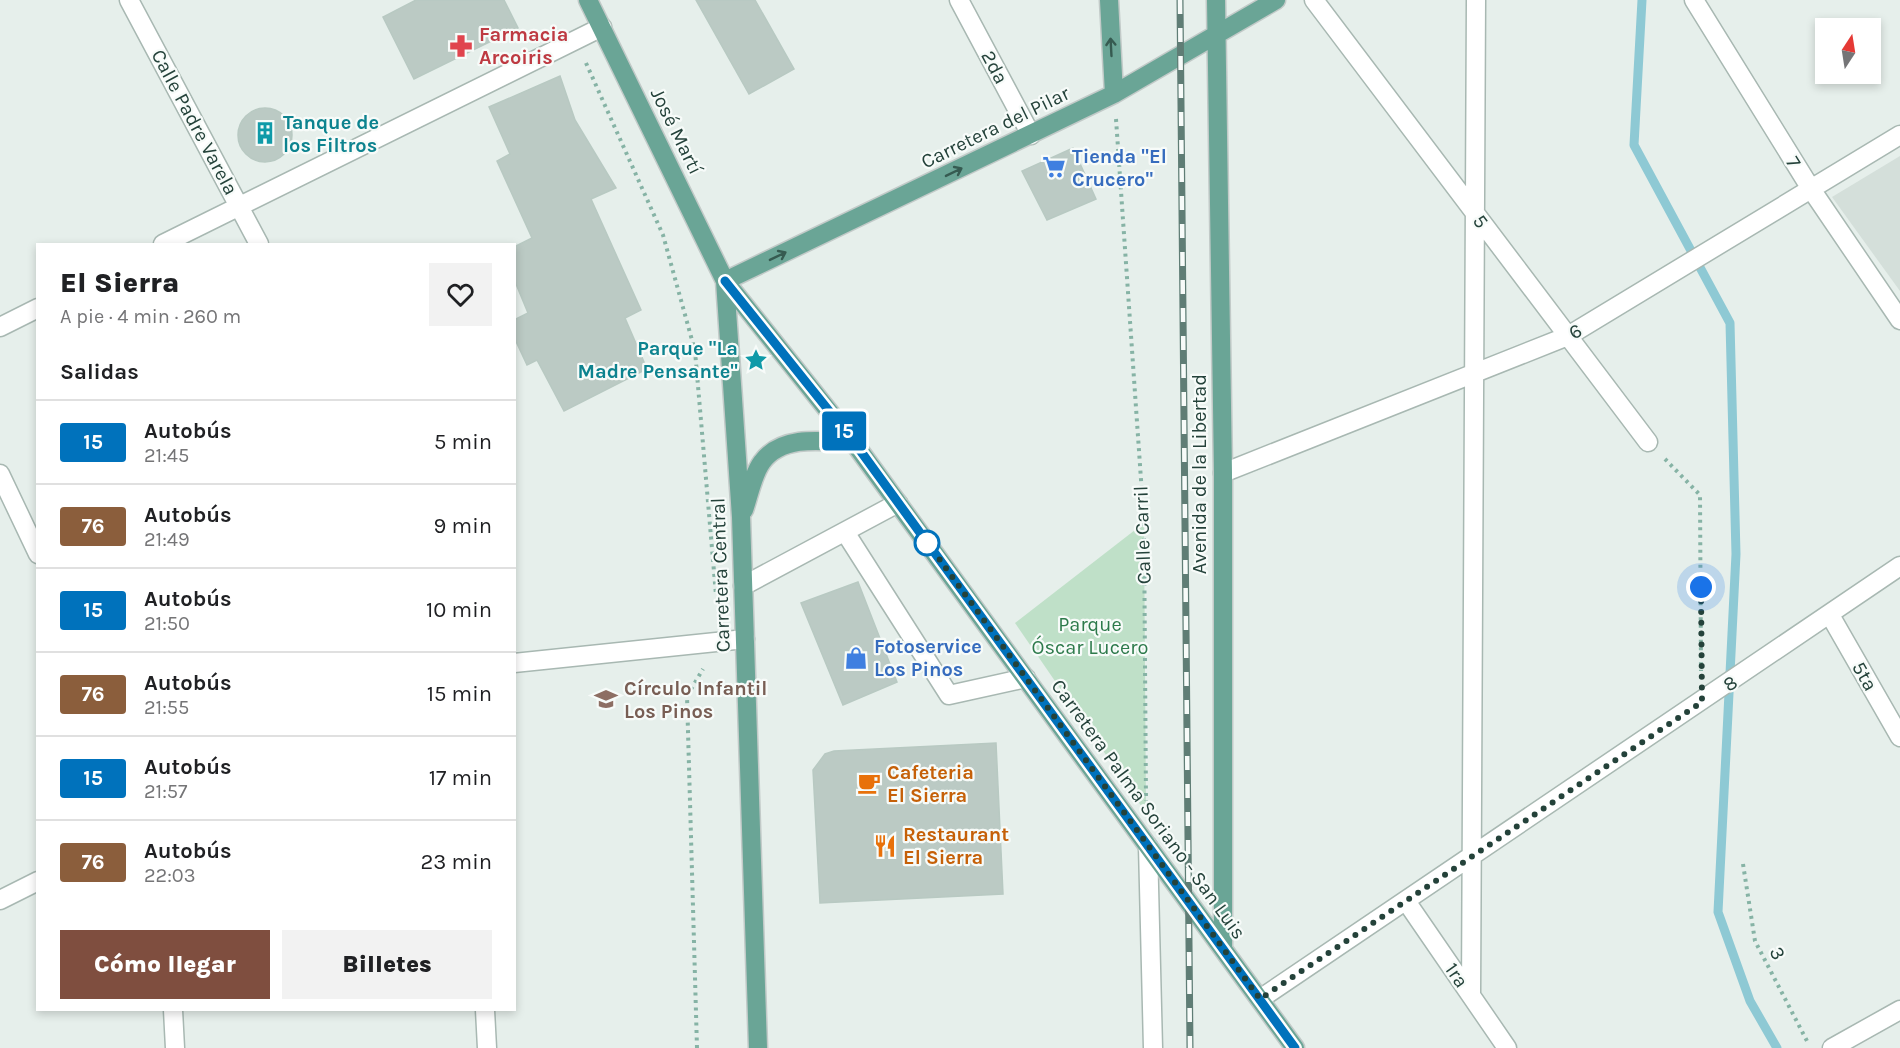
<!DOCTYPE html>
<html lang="es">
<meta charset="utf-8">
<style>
body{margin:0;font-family:Karla,sans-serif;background:#f2f2f2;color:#202124;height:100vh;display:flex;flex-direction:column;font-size:22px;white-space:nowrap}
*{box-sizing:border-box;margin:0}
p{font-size:20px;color:#757577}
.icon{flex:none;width:33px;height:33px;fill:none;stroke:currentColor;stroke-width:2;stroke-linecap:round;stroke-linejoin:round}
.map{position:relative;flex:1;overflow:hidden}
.drawer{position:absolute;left:36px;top:243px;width:480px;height:768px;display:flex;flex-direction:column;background:#fff;border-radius:0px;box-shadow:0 3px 9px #0003}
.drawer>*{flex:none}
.badge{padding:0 12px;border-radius:4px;font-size:21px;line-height:39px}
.needle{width:39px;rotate:12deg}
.buttons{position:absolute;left:1815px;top:18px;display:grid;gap:12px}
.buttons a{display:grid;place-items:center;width:66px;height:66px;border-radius:0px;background:#fff;box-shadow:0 3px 9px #0003;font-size:30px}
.you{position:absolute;width:30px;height:30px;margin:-15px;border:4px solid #fff;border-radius:50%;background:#1a73e8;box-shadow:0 0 0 9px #1a73e833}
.map>.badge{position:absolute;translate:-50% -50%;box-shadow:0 0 0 3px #fff}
h2{padding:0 24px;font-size:22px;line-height:54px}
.round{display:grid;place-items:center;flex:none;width:63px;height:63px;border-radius:0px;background:#f2f2f2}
.head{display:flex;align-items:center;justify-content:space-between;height:102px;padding:0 24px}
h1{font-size:28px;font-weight:800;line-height:45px}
.action{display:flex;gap:12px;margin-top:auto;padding:12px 24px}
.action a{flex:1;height:69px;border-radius:0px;background:#7f4e3f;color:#fff;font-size:24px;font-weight:800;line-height:69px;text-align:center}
.action a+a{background:#f2f2f2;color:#202124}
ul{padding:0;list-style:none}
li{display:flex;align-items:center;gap:18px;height:84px;padding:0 24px;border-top:2px solid #e0e0e0}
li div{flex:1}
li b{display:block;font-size:22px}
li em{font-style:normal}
li .badge{min-width:66px;font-weight:700;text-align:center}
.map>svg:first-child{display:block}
</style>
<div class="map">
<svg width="1900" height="1048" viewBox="0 0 1900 1048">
<rect width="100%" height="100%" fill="#e6efeb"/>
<path fill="#d4dfda" d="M1900,156V291L1832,197Z"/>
<path fill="#bfe0c8" d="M1144,523L1146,813L1015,623Z"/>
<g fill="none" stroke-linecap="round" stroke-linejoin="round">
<path stroke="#8ec9d4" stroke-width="9" d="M1642,0L1634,145L1730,323L1736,554L1718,912L1750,1001L1777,1048"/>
</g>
<path fill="#bbcac4" stroke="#b8c9c2" stroke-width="1.5" d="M416,0H504L518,28L414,79L383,17Z
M696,0H755L794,69L749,94Z
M560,76L575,120L616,188L591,199L641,310L625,318L647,369L564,411L537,360L527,365L514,337V320L528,313L514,279V247L532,238L497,161L510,154L489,107Z
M238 135a27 27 0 1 1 54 0a27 27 0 1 1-54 0Z
M1073,148L1096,199L1047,220L1022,171Z
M858,582L897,682L843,705L801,603Z
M996,743L1003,894L820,903L813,770L825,754L834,751Z"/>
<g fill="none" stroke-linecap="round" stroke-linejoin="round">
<g stroke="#a8b8b2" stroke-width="21">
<path id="minor" d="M129,0L259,244
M959,0L1031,135
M1314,0L1648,442
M1694,0L1811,189L1900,320
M163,244L602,27
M0,327L38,308
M1223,473L1568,336L1900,135
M0,474L38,554
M845,532L949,695L1026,678
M743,586L898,503
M1830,615L1900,737
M514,663L745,639
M1148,846L1153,1048
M0,900L38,881
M1406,901L1507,1048
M1471,995L1476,0
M1260,999L1900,566
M173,1010L175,1048
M485,1010L487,1048
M1832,1048L1900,1010"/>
</g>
<g stroke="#c2cac8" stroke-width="21">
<path id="major" d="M588,0L725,281L854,443L1295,1048
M1109,0L1114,94
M1216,0L1223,473V949
M725,281L741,517L758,1048
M725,281L1114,94L1276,0
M744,510C749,496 753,474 762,462C782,434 824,441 854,443"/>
</g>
<path stroke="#86b3a5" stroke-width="4" stroke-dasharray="3 4.5" stroke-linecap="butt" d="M586,63L663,235L695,351L716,595
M1116,119L1144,523L1146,801
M1665,459L1700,495L1701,671
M1743,864L1755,941L1807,1041
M697,1048L687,696L703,669"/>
<use href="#minor" stroke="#fff" stroke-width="18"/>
<use href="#major" stroke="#6aa596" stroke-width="18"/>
<g stroke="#5f7d75" stroke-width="7">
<path id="rail" d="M1180,0L1190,1048"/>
</g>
<use href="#rail" stroke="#f7fbf9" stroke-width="4.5" stroke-dasharray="14" stroke-linecap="butt"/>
</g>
<defs><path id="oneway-shaft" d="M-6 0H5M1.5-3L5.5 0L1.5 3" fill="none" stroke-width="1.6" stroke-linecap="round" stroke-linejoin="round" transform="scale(1.5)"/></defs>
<g stroke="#365b51">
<use href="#oneway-shaft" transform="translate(1111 47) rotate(-93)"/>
<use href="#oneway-shaft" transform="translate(954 172) rotate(-26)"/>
<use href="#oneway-shaft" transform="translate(778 256) rotate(-26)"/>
</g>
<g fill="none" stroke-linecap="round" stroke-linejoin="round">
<g stroke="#fff" stroke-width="14">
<path id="line" d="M725,281L854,442L1295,1048"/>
</g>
<use href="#line" stroke="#0072bc" stroke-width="9"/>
<path stroke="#24423a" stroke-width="6" stroke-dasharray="0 10.8" d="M927,543L924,538L1260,999L1702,702L1701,587"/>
</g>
<defs>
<g id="pharmacy-bare" transform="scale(1.8)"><path d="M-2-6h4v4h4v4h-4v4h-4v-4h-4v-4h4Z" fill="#e0444e" stroke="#f7fbf9" stroke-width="2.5" paint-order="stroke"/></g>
<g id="building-bare" transform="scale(1.8)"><path d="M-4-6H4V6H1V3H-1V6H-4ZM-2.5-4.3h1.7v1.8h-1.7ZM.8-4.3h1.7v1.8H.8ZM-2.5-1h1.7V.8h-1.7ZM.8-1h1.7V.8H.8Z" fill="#0f9aa8" stroke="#f7fbf9" stroke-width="2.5" paint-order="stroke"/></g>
<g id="supermarket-bare" transform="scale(1.8)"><path d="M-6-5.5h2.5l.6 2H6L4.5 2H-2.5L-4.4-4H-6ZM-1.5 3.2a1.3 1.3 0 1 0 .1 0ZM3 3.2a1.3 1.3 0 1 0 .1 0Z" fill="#3f7fe0" stroke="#f7fbf9" stroke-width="2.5" paint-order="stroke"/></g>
<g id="sight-bare" transform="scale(1.8)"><path d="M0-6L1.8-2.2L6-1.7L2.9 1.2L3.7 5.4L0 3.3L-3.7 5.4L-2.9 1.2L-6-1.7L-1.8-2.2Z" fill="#0f9aa8" stroke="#f7fbf9" stroke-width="2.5" paint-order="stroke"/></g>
<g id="shop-bare" transform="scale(1.8)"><path d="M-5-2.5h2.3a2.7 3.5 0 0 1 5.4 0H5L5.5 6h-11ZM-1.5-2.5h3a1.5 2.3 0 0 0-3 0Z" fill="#3f7fe0" stroke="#f7fbf9" stroke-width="2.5" paint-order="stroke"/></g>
<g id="school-bare" transform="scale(1.8)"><path d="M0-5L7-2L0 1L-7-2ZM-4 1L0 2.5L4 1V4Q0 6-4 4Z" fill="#8d6e63" stroke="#f7fbf9" stroke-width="2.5" paint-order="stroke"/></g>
<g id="cafe-bare" transform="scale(1.8)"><path d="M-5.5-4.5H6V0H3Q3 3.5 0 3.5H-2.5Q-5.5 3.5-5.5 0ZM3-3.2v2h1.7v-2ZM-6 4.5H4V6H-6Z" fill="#e8710a" stroke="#f7fbf9" stroke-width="2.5" paint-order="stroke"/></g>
<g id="restaurant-bare" transform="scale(1.8)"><path d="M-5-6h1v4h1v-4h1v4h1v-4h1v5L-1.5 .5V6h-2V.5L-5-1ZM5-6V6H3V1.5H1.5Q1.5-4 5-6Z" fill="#e8710a" stroke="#f7fbf9" stroke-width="2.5" paint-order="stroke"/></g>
</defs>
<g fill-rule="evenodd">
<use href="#pharmacy-bare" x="461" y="46"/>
<use href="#building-bare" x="265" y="133"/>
<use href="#supermarket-bare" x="1054" y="167"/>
<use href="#sight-bare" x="756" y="360"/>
<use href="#shop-bare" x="856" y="658"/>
<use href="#school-bare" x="606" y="699"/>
<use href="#cafe-bare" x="869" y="783"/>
<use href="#restaurant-bare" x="885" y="846"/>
</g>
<circle fill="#fff" stroke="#0072bc" stroke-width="3" cx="927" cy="543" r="12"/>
<g text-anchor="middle" stroke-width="4.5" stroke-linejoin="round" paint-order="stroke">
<g font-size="20" font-weight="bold" fill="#be3a42" stroke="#f7fbf9" text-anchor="start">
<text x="479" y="41">Farmacia<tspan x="479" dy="23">Arcoiris</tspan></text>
</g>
<g font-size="20" fill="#24423a" stroke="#f7fbf9">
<text transform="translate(995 67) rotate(62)" y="7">2da</text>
<text transform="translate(195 122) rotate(62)" y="7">Calle Padre Varela</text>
<text transform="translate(995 127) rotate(-26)" y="7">Carretera del Pilar</text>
<text transform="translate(677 131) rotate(64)" y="7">José Martí</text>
<text transform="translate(1794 162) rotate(58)" y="7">7</text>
<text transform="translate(1481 221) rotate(53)" y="7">5</text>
<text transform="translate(1575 331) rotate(-29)" y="7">6</text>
<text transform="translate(1199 474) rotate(-90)" y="7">Avenida de la Libertad</text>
<text transform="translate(1142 535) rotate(-92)" y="7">Calle Carril</text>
<text transform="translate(720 575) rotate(-92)" y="7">Carretera Central</text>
<text transform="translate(1865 676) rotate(60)" y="7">5ta</text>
<text transform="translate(1730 683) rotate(-34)" y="7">8</text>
<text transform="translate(1149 809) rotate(54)" y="7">Carretera Palma Soriano - San Luis</text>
<text transform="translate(1778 953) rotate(63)" y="7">3</text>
<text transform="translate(1457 975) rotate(55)" y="7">1ra</text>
</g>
<g font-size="20" font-weight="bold" fill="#0d838f" stroke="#f7fbf9" text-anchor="start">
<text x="283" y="129">Tanque de<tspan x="283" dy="23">los Filtros</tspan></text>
<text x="738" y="355" text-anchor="end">Parque "La<tspan x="738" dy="23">Madre Pensante"</tspan></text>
</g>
<g font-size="20" font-weight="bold" fill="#366cbe" stroke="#f7fbf9" text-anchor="start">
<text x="1072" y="163">Tienda "El<tspan x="1072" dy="23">Crucero"</tspan></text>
<text x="874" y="653">Fotoservice<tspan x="874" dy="23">Los Pinos</tspan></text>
</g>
<g font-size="20" fill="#2d7a4b" stroke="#f7fbf9">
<text x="1090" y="631">Parque<tspan x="1090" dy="23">Óscar Lucero</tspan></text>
</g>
<g font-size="20" font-weight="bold" fill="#785e54" stroke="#f7fbf9" text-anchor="start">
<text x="624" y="695">Círculo Infantil<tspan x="624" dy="23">Los Pinos</tspan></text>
</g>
<g font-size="20" font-weight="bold" fill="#c56008" stroke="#f7fbf9" text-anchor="start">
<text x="887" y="779">Cafeteria<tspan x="887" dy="23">El Sierra</tspan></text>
<text x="903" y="841">Restaurant<tspan x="903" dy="23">El Sierra</tspan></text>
</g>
</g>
</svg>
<div class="buttons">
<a><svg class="needle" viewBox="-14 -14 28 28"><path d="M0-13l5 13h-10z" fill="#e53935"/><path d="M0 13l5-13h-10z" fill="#757577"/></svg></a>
</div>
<div class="you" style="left:1701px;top:587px"></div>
<b class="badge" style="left:844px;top:431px;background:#0072bc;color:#fff">15</b>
<section class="drawer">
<div class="head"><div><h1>El Sierra</h1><p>A pie · 4 min · 260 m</p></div><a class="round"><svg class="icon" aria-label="heart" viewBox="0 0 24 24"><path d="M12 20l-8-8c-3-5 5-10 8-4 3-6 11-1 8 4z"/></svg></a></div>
<h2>Salidas</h2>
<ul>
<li><span class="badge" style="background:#0072bc;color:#fff">15</span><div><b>Autobús</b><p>21:45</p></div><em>5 min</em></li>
<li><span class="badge" style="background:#8b5e3c;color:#fff">76</span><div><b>Autobús</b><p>21:49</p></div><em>9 min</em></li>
<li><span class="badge" style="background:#0072bc;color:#fff">15</span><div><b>Autobús</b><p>21:50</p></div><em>10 min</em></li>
<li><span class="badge" style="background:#8b5e3c;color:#fff">76</span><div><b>Autobús</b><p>21:55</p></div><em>15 min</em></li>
<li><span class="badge" style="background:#0072bc;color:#fff">15</span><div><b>Autobús</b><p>21:57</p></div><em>17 min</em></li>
<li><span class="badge" style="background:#8b5e3c;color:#fff">76</span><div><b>Autobús</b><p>22:03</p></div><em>23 min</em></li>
</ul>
<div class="action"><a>Cómo llegar</a><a>Billetes</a></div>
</section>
</div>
